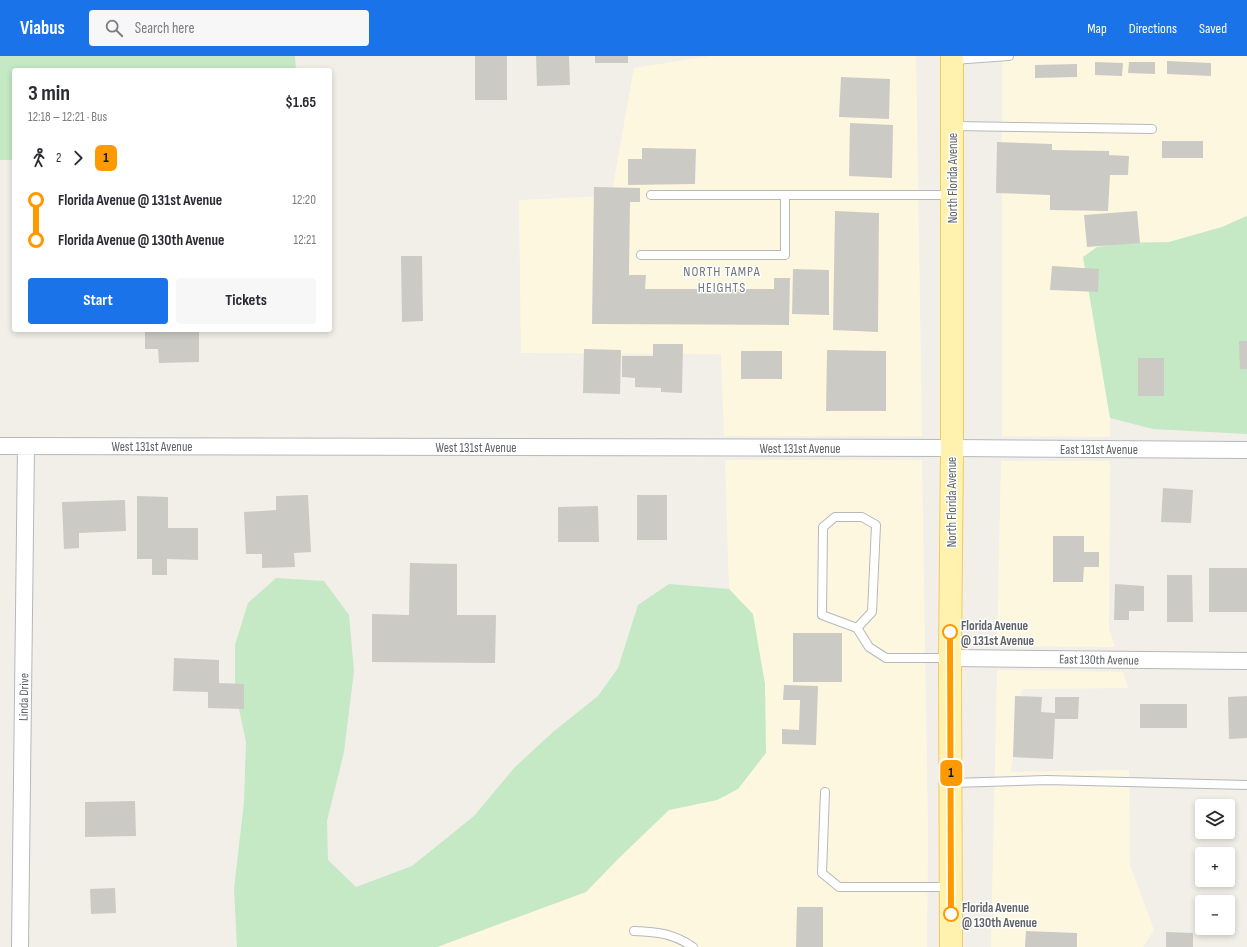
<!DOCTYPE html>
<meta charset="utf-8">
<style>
body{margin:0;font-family:"Sofia Sans Condensed",sans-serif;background:#f7f7f7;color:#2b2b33;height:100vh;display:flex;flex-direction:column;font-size:15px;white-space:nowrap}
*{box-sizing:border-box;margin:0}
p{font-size:13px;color:#7c7c81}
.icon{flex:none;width:22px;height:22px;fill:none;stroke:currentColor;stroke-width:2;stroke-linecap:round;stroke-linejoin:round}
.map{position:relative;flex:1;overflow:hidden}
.details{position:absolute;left:12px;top:12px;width:320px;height:264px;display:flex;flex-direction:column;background:#fff;border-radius:4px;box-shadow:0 2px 6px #0003}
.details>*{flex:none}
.badge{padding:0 8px;border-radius:6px;font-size:14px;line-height:26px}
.buttons{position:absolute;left:1195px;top:743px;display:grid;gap:8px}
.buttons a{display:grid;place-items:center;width:40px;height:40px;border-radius:4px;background:#fff;box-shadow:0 2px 6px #0003;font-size:20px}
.map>.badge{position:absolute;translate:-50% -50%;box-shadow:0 0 0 2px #fff}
.legs{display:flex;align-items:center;gap:6px;height:44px;padding:0 16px;font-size:13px}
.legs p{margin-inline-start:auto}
.summary{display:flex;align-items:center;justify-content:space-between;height:68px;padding:0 16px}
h1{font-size:22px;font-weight:700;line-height:30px}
.cta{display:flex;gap:8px;margin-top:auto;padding:8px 16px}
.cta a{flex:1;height:46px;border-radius:4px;background:#1a73e8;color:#fff;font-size:16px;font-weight:700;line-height:46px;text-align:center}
.cta a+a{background:#f7f7f7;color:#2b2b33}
ul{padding:0 16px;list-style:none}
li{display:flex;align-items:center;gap:14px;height:40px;font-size:15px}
li i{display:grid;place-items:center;width:6px;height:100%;margin:0 5px;background:currentColor}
li i::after{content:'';width:10px;height:10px;margin:-5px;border:3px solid;border-radius:50%;background:#fff}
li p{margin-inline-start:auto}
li:first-child i{background:linear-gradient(#0000 50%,currentColor 0)}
li:last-child i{background:linear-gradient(currentColor 50%,#0000 0)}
header{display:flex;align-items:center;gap:24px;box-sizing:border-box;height:56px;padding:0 20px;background:#1a73e8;color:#fff}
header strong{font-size:19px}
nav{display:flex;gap:22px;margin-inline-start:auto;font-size:14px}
.search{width:280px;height:36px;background:#f7f7f7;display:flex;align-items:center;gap:10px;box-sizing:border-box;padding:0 14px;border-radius:4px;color:#7c7c81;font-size:15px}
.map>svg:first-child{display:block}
</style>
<header>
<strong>Viabus</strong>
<div class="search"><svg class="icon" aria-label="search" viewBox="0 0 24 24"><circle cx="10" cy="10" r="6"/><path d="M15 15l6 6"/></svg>Search here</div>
<nav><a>Map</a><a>Directions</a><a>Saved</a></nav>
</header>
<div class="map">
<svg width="1247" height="891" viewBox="0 0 1247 891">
<rect width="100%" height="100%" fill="#f1efe8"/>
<path fill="#fef7e0" d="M710,0H916L922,380H724L721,298L521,297L519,144L613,140V130L634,12Z
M1002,0H1247V160L1222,171L1169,186L1122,187L1083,201L1110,362V381L1002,380Z
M725,404H922L928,777L927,891H437L586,836L617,804L669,754L717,744L753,559L729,533Z
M1001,405H1110L1109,573L1115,591L997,590Z
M997,614L1123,616L1128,632L1022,633L1011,716L1129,714L1130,809L1154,874L1143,891H991Z"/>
<path fill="#c5e8c5" d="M0,0H295L296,14H14V104H0Z
M1247,160V378L1153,373L1110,362L1083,201L1097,191L1122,187L1169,186L1222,171Z
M276,522L324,525L349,559L354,615L344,696L327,765L328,804L356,831L412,810L474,760L515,711L553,676L598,640L618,612L638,549L669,528L729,533L753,558L765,628L766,697L738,733L717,744L669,754L617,804L586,836L437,891H237L234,833L244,746L246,686L235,634V589L248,547Z"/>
<path fill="#cccac5" d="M475,0H507V44H475Z
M536,0H569L570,29L537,30Z
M595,0H628V7H595Z
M1167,5L1211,7V20L1167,18Z
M1095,6L1123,7L1122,20L1095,19Z
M1129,6H1155V18L1128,17Z
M1077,8V21L1035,22V9Z
M841,21L890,23L889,63L839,61Z
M850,67L893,69L892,122L849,120Z
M1162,85H1203V102H1162Z
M997,86L1052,88V94L1109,95V99L1129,100L1128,119H1110L1108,155L1050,154V139L996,137Z
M642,92L696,93L695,128L628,129V103H642Z
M594,131L640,132V146H630L629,219H646L645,233H774V222H790L789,269L592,268Z
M835,155L879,157L878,276L833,274Z
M1137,155L1140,187L1087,191L1084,159Z
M401,200H422L423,265L402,266Z
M1052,210L1099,213L1098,236L1050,234Z
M793,213L829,214V259L792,258Z
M145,274H199V306L159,307L158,293H145Z
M1239,285H1247V313H1240Z
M653,288H683L682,337L661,336V332L635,331V322L622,321V300H653Z
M584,293L621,294L620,338L583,337Z
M827,294L886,295V355H826Z
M741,295H782V323H741Z
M1138,302H1164V340H1138Z
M1163,432L1193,434L1191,467L1161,466Z
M308,439L311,496L294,497L295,511L262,512V498H246L244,456L276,454V440Z
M637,439H667V484H637Z
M137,440L168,441V472H198V504L167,503V519H152V503H137Z
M125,444L126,475L79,477V492L64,493L62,446Z
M598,450L599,486H558V451Z
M1053,480H1084V496H1099V511H1084L1083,526H1053Z
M410,507L457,508V559H496L495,607L372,606V558L409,559Z
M1209,512H1247V556H1209Z
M1167,519H1192L1193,566H1167Z
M1115,528L1144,530V555H1129V564H1114Z
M793,577H842V626H793Z
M174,602L219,604V627L244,628V653L208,652V636L173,635Z
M784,629L818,630L816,689L782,688V673L799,674L800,644H783Z
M1015,640L1042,641L1041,656L1055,657V641H1079L1078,663H1055L1053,703L1013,701Z
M1247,640V682L1229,683L1228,641Z
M1140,648H1187V672H1140Z
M135,745L136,780L85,781V746Z
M115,832L116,857L91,858L90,833Z
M797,851H823V891H796Z
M1026,875L1077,877V891H1025Z
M1166,876L1193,877V891H1166Z"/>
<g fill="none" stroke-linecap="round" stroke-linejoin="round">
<g stroke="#b5b8bc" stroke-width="10">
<path id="service" d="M953,4L1009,0
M953,70L1152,73
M651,139H951
M641,199H785V139
M857,572L872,556L876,469L862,461H835L823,471L822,559L857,572L869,591L886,602H949
M952,727L1046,724L1247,729
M825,736L822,817L839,831H950
M634,875C657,876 673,877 693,891"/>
</g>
<g stroke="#b5b8bc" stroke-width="18">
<path id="minor" d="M0,390L952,392L1247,394
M950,602L1247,605
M20,891L26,390"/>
</g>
<g stroke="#f2c960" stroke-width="24">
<path id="primary" d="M951,891L950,602L952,392V0"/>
</g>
<use href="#service" stroke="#fff" stroke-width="8"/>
<use href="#minor" stroke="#fff" stroke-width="16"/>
<use href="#primary" stroke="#fff2af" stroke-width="22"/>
</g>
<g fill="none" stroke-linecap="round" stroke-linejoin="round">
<g stroke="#fff" stroke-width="9">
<path id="line-1" d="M950,576L951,858"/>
</g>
<use href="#line-1" stroke="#f90" stroke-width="6"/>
</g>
<g fill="#fff" stroke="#f90" stroke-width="2">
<circle cx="950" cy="576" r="7"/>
<circle cx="951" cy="858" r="7"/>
</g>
<g text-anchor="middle" stroke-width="3" stroke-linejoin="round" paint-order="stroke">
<g font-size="13" fill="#5f6368" stroke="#fff">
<text transform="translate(952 122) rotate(-90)" y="5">North Florida Avenue</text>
<text x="152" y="395">West 131st Avenue</text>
<text x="476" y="396">West 131st Avenue</text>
<text x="800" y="397">West 131st Avenue</text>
<text x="1099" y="398">East 131st Avenue</text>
<text transform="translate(951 446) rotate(-90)" y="5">North Florida Avenue</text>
<text transform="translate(1099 603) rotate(1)" y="5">East 130th Avenue</text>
<text transform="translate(23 641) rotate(-89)" y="5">Linda Drive</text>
</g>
<g font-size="13" font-weight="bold" fill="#5f6368" stroke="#fff" text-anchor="start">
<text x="961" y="574">Florida Avenue<tspan x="961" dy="15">@ 131st Avenue</tspan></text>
<text x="962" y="856">Florida Avenue<tspan x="962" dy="15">@ 130th Avenue</tspan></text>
</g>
<g font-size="14" letter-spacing="1" fill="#70757a" stroke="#fff">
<text x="722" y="220">NORTH TAMPA<tspan x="722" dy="16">HEIGHTS</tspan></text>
</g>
</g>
</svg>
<div class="buttons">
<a><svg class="icon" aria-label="layers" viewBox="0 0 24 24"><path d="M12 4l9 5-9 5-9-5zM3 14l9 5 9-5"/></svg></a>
<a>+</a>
<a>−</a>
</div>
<b class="badge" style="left:951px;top:717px;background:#f90;color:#111">1</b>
<section class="details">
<div class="summary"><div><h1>3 min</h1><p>12:18 – 12:21 · Bus</p></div><b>$1.65</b></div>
<div class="legs"><svg class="icon" aria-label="walk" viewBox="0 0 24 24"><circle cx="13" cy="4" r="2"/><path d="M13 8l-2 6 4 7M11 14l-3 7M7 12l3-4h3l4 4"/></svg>2<svg class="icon" aria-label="forward" viewBox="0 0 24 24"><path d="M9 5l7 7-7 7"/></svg><b class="badge" style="background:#f90;color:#111">1</b></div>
<ul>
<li><i style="color:#f90"></i><b>Florida Avenue @ 131st Avenue</b><p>12:20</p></li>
<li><i style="color:#f90"></i><b>Florida Avenue @ 130th Avenue</b><p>12:21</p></li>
</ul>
<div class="cta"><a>Start</a><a>Tickets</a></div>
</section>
</div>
